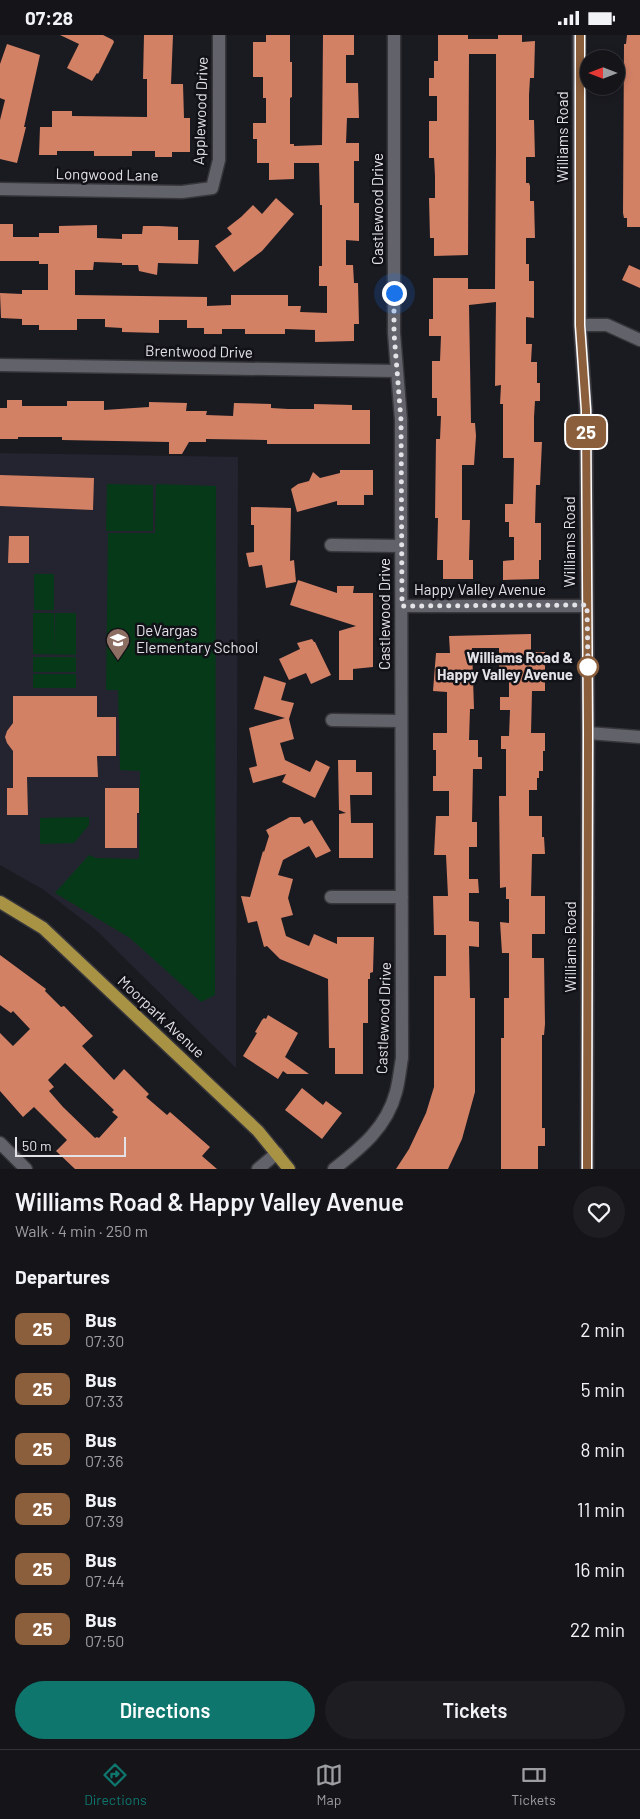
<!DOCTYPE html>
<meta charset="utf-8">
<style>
body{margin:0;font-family:Barlow,sans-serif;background:#1d1d22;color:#f1f3f6;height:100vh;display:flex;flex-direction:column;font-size:19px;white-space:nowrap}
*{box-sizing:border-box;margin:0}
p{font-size:16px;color:#9d9ea2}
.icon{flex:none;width:28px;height:28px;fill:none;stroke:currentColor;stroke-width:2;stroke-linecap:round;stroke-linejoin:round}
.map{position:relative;height:1134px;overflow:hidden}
.drawer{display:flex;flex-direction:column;background:#141419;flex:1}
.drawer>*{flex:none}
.badge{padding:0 10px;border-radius:8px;font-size:18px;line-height:32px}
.needle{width:32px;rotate:270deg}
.fabs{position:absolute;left:580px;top:15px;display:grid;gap:10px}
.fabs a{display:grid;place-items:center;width:45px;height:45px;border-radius:50%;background:#141419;box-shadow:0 2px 8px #0003,0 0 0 1px #333338;font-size:25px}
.scale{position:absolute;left:15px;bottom:12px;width:111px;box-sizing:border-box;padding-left:5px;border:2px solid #e2e2e7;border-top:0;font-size:14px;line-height:18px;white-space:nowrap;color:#e2e2e7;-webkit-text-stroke:4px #111118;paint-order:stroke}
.you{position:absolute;width:25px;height:25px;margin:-12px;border:4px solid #fff;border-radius:50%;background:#1a73e8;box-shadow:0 0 0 8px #1a73e833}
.map>.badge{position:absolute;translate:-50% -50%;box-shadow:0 0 0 2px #fff}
h2{padding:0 15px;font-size:19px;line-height:45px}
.round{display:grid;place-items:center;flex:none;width:52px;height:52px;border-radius:26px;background:#1d1d22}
.summary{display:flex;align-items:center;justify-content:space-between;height:85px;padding:0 15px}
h1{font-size:24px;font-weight:600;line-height:38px}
.cta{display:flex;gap:10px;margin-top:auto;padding:10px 15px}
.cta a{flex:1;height:58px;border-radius:30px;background:#0f766e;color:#fff;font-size:20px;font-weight:600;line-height:58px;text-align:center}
.cta a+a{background:#1d1d22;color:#f1f3f6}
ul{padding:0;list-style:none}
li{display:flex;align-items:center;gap:15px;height:60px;padding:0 15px}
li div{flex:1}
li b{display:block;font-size:19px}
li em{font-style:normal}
li .badge{min-width:55px;font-weight:700;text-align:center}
.status{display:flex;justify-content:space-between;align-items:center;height:35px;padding:0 25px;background:#141419;direction:ltr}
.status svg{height:14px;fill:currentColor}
.tab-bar{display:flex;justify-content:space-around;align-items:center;height:70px;border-top:1px solid #333338;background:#141419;font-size:14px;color:#9d9ea2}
.tab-bar a{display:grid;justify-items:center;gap:2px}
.tab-bar .active{color:#0f766e}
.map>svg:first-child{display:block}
</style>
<div class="status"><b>07:28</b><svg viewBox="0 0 49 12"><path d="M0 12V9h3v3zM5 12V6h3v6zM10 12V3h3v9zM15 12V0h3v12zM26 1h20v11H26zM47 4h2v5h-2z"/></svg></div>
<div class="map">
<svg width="640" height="1134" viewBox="0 0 640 1134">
<rect width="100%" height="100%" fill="#1a1a21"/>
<path fill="#242430" d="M0,418L238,422L236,1033L96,895L44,855L0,830Z"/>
<path fill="#063918" d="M107,449L153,450V496H106Z
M156,449L216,451L215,960L201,967L130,903L55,858L89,820L96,823L139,824L140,736L120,735L118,655H106L108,498H155Z
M34,539H54V575H34Z
M33,578H54L55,618V578H76V620L33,619Z
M33,622H76V637H33Z
M33,639H76V653H33Z
M89,782V790L74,808L40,809V783Z"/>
<path fill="#d38165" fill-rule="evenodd" d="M60,0H103L113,5L114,7L98,39L97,38L92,46L67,33L79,9Z
M144,0H173L171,49H183L184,83H190V117H172V122H155V116H132V121H94V116H57V120H39L40,92H52V76H72V81L147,82V44H143Z
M266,0H290V27H292V62L290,63V109H294V111L322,110L323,0H354V20H346V48H358L359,83H347L346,108H359V126H354V168H359V206L346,205V230H353L354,248H358L359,289H354V306L315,307V295L285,294V299H245V294H222V299H204V293H187V285H159V298L122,297V293L105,292V284H77V295H39V290H22V284L1,283L0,258L22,259V255H48V229H39V226H0V189H13V202H39V198H59V191L97,190V203L122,204V199H142L143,191H159L178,192V205H199L198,229L158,228L157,240L139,236L138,230H122V228L94,227L93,235H75V260L207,262V271L231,270V260H288V271H301L300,277L327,278V251H319V231H322V170H320L319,128H294V144L269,145V128H257V104H253V88H266V63H263V42H253V7H266Z
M438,0H468V4H498V0H522V7L535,6L534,43H530L529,60V85H534L535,122H526V148H529L530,151V166H534L535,203H526V229H529V246H534V283L526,282V309H532L531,327H537V348H540V366H535L534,382V407H542L540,450H536L535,488H541V525H539V544L503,545V526L514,525V502H509V487H505V469H513L514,423H503V369H500L501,350L495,351L496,267L469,270L471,388H475L476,401L474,430H462V485H470L469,525H473V544H443V525H437L438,483H435L436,404H440L441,381H437V363H432V326H440L441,301H429V284H433V243H468V254H495L496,116V19H469L468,220L434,221V203H430L429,163H435V141L434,123H429V86H437V61H429V43H434V26H438Z
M627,0H640V192H627V183H624L623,178L624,9H626Z
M7,9L40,20L24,92H26L17,128L0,124V85L5,65L0,63V29Z
M276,163L294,179L262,216L234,237L215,211L232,199L227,193L241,182L253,170L262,179Z
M629,230L640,235V253L622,245Z
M7,365H22V371H67V366H104V375L149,372V367L187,368L186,376H207L206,380L233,381L234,368L271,369V373L288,374H314V369L352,370V375H370V409H267V405L206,404V407H189L182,419H169V407L62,405V402H18V404H0V373H7Z
M340,435H373V460H364V470H337V466L297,477L291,454L298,449L309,446L313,437L320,443L340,438Z
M0,440L94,443L93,475L0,471Z
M251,472L291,473L290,526L294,525L296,547L266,553L262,530L249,532L246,518L254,517V490H251Z
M9,501H29V528H8Z
M298,545L337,558V551H354L353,558H373V632L353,634V645H339V596L356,591L290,570Z
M531,599V617H545V656H532L531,698H545V716H543V736H539V743H537V755H529V781H542V802H544L545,819H532L531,861H545V899H532V923H544L545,989L544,1000H542V1093H545V1111H538V1134H501V1003H504V963H509V918H502L500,887L509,888V864H506V852L500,853L499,761H506V714H501V701H509L510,675H500V662H509V635H499V613H472L474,674H470L469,705H478V722H482V734H473L472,787H477V812H469V844H478L479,858H469V886L479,887V912L469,911L470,963H475V1057L462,1104L448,1134H396L409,1114L426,1078L434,1052V941H446V900H434L433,861H448L446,820H434L436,781H449V756H433V741H436V715H433V698H447V657L433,656L436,618H450L449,601Z
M312,604L314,607H315L331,640L311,649L306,638L289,645L279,624L300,614L297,608Z
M264,641L286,648L281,665L294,668L289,684L294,704L280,708L285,725L310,737L316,725L330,732L315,763L282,747L286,739L253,748L249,733L257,731L249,693L285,683L254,674Z
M13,661H97V682H116V721H97L98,742H27L28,780H7V753H13V716L7,708L5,702L7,696L13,688Z
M338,725H356V737H372V760H350L351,788H373V823H339V779L346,778L339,775Z
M105,753H139V778H137V813H105Z
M290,782H300L304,789L312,785L331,816L316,823L309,811L283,825L278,840L293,844L288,863L293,880L281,883L286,901L309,911L314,899L337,909V902H374L373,937L370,938V944H368V988H363V1039H335V1013H329L328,944L280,924L267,911L264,912L257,886L248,888L241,861L250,862L263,816L264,817L269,801L266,795Z
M0,920L46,954L45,956L61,972L64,971L93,1001L82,1011L114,1045L124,1034L149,1059L146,1062L167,1080L170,1077L210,1112L202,1121L217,1134H75L56,1116L67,1105L34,1072L23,1082L0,1056V998L13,1011L30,994L13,976L11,978L0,970ZM65,1028L114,1075L112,1077L118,1082L99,1103L97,1102L95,1103L63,1072L49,1056L54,1052L48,1045Z
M268,980L298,998L285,1022L309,1039H287L283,1036L278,1044L243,1021L257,998L255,997L262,985L264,983L266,984Z
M302,1053L323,1070L326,1066L342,1078L322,1104L285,1075Z"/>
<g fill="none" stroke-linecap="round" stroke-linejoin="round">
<g stroke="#36363b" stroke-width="15">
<path id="minor" d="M579,0L580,290L586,375L588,698L587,1134
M0,154L182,157L212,153L219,125V0
M580,290H607L640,305
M0,330L396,336
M331,510L401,511
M402,571H587
M332,685L401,686
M588,698L640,702
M331,862H402
M0,1108L26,1134
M258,1134L277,1118
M334,1134C361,1113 387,1092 396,1057C399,1046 400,1034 402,1023L401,385L394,298V0"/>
</g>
<g stroke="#36363b" stroke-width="15">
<path id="major" d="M0,867L43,893L258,1096L289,1134"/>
</g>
<use href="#minor" stroke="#62626b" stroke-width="12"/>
<use href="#major" stroke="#a89345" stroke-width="12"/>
</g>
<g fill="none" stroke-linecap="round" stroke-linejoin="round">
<g stroke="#fff" stroke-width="11">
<path id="line" d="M580,0V290L586,375L588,698L587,1134"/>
</g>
<use href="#line" stroke="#8b5e3c" stroke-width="8"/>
<path stroke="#e2e2e7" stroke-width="5" stroke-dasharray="0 9" d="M394,258V298L401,385L402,571L587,570L588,632"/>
</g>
<defs>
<g id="school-pin" transform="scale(1.25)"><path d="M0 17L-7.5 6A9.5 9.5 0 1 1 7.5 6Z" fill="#8d6e63" stroke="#111118"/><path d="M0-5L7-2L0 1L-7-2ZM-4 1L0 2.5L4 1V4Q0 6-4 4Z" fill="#fff"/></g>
</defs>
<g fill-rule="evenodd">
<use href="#school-pin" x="118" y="605"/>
</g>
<circle fill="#fff" stroke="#8b5e3c" stroke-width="2.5" cx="588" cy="632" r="10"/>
<g text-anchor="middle" stroke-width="5" stroke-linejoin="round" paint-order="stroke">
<g font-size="15" fill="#e2e2e7" stroke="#111118">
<text transform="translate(201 76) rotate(-88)" y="5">Applewood Drive</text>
<text transform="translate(563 102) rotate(-90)" y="5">Williams Road</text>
<text transform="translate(107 140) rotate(1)" y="5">Longwood Lane</text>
<text transform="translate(378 174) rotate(-90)" y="5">Castlewood Drive</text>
<text transform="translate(199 317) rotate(1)" y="5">Brentwood Drive</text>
<text transform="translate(570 507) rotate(-90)" y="5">Williams Road</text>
<text x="480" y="560">Happy Valley Avenue</text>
<text transform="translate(385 579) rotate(-90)" y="5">Castlewood Drive</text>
<text transform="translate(571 912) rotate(-90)" y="5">Williams Road</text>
<text transform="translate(161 982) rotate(43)" y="5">Moorpark Avenue</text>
<text transform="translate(384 983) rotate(-88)" y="5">Castlewood Drive</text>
</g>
<g font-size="15" fill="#e2e2e7" stroke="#111118" text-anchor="start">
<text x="136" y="601">DeVargas<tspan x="136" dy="17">Elementary School</tspan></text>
</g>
<g font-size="15" font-weight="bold" fill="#e2e2e7" stroke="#111118" text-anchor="end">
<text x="573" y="628">Williams Road &amp;<tspan x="573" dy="17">Happy Valley Avenue</tspan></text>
</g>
</g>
</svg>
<div class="fabs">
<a><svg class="needle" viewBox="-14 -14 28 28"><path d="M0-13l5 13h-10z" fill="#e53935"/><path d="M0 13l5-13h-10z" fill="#9d9ea2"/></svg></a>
</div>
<div class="scale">50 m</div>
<div class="you" style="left:394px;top:258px"></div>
<b class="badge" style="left:586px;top:397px;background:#8b5e3c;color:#fff">25</b>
</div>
<section class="drawer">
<div class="summary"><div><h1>Williams Road &amp; Happy Valley Avenue</h1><p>Walk · 4 min · 250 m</p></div><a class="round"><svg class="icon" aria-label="heart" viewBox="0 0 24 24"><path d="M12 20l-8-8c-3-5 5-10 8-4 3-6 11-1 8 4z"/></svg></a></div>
<h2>Departures</h2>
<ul>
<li><span class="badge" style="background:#8b5e3c;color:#fff">25</span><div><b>Bus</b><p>07:30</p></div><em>2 min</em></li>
<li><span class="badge" style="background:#8b5e3c;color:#fff">25</span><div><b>Bus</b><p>07:33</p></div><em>5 min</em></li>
<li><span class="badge" style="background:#8b5e3c;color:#fff">25</span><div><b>Bus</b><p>07:36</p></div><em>8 min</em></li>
<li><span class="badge" style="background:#8b5e3c;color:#fff">25</span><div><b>Bus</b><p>07:39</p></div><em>11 min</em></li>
<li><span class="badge" style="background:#8b5e3c;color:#fff">25</span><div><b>Bus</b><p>07:44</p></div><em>16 min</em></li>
<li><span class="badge" style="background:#8b5e3c;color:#fff">25</span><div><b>Bus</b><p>07:50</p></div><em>22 min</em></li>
</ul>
<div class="cta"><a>Directions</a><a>Tickets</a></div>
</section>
<nav class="tab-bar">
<a class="active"><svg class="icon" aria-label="directions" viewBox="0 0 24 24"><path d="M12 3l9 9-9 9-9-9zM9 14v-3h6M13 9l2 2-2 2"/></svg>Directions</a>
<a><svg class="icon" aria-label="map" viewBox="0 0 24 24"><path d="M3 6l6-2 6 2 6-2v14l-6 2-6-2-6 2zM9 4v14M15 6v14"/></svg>Map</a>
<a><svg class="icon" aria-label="tickets" viewBox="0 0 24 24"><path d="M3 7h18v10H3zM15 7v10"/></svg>Tickets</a>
</nav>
